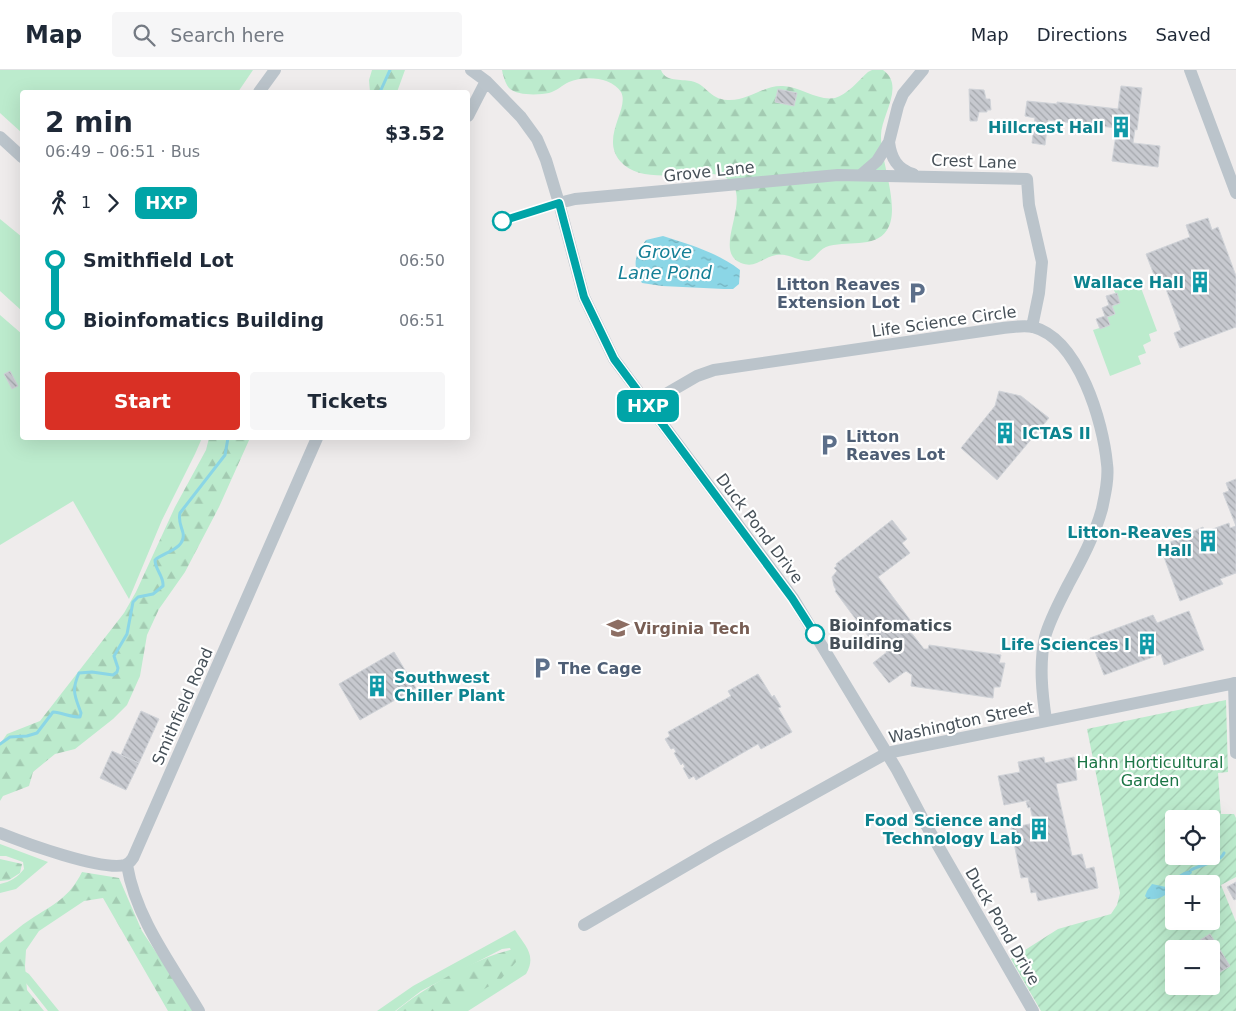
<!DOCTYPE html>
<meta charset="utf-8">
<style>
body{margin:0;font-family:"DejaVu Sans",sans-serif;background:#f6f6f7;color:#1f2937;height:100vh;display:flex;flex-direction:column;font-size:19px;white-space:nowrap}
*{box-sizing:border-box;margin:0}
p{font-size:16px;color:#747a83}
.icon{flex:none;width:28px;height:28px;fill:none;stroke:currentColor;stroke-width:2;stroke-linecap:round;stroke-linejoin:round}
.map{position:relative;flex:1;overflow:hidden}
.panel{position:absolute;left:20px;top:20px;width:450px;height:350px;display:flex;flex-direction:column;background:#fff;border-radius:5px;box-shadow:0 5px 20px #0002}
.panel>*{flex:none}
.badge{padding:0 10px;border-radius:8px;font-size:18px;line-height:32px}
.controls{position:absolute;left:1165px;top:740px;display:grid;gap:10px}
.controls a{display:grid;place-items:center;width:55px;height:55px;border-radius:5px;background:#fff;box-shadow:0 5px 20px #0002;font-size:25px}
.map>.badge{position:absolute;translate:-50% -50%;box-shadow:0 0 0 2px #fff}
.legs{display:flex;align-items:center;gap:8px;height:55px;padding:0 25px;font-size:16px}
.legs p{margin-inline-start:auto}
.head{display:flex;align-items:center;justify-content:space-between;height:85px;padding:0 25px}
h1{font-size:28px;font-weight:700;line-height:38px}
.cta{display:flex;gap:10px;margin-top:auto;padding:10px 25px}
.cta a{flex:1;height:58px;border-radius:5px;background:#d93025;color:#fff;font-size:20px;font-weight:700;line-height:58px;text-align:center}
.cta a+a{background:#f6f6f7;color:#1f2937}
ul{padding:0 25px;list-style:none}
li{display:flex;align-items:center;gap:18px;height:60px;font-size:19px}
li i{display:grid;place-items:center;width:8px;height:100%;margin:0 6px;background:currentColor}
li i::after{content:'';width:12px;height:12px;margin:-6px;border:4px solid;border-radius:50%;background:#fff}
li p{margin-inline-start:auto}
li:first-child i{background:linear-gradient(#0000 50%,currentColor 0)}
li:last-child i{background:linear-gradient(currentColor 50%,#0000 0)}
header{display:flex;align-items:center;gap:30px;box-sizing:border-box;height:70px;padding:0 25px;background:#fff;border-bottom:1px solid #e0e1e3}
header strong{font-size:24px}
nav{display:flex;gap:28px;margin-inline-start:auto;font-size:18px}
.search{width:350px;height:45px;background:#f6f6f7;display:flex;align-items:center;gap:12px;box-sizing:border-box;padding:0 18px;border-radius:5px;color:#747a83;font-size:19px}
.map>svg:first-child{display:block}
</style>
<header>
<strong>Map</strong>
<div class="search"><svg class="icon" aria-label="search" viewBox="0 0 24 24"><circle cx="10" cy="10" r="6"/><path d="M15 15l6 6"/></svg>Search here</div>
<nav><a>Map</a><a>Directions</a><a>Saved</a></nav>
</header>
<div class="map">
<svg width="1236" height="941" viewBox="0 0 1236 941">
<defs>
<pattern id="forest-firs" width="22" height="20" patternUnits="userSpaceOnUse" patternTransform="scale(1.25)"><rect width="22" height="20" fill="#bcebcd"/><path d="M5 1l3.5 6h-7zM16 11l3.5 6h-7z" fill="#a3cbb2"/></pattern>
<pattern id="garden-furrows" width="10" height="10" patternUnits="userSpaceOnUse" patternTransform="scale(1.25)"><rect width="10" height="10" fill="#bcebcd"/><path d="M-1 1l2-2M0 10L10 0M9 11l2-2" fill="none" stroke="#a3cbb2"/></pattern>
<pattern id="water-ripples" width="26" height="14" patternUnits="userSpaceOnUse" patternTransform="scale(1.25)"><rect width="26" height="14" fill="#8bd6e6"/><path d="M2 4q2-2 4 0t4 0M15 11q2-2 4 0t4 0" fill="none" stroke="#73b0bd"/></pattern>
<pattern id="building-back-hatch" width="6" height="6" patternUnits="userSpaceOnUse" patternTransform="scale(1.25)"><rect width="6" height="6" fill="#c7c9cf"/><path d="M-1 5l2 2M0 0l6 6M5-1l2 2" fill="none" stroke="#a3a6ab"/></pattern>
</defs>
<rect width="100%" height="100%" fill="#efecec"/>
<path fill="#bcebcd" d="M0,0H253L238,22H22V63L0,43Z
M0,149L22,167V241L0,221Z
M1137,207L1157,261L1149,264L1151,271L1143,275L1146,283L1138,286L1141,294L1110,306L1093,260L1109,255L1107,247L1115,244L1112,236L1120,233L1112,216Z
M0,245L22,264V368H202L195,384L162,450L129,529L73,431L0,475Z
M0,774L48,792L16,819L0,823V814C10,812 18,807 24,799L23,792L6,786H0Z
M515,860C525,876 537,885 526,904L468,941H444L513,885L510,878L502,879L421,921L395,941H377L413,916Z
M0,885L29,904L59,941H48L18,903Z"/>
<path fill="url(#forest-firs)" d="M372,0H405L397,22H370L369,10Z
M502,0H661C665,12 681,9 691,11C707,14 708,29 728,30C749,31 763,15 783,16C801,17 817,31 835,28C847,25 859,10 868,2L872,0H883C906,16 880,46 881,67C881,92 901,139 887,160C875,179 845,170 826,177C819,180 816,187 809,191C797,191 790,183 776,185C763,187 756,199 741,193C711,181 753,130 729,110C709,92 646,121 620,91C600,67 630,39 621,22C612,7 584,5 569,12C562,15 557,21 549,23C539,25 517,26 509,18C505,13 503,5 502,0Z
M209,368H250L219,437L185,502L159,539L147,565L140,606L127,635L113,649L75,679L55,684L33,702L29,716L3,726L0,731V674L7,664L40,651L124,543L136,522L175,437L206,380Z
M0,789L22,794L20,803L9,810L0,811Z
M82,802L119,808L142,861L195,941H168L103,828L84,831L39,861L26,880L25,896L27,920L44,941H0V873C10,865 20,856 31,849C54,834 69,828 82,802Z
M514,879L516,892L501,909L448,941H396C425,917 477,887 514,879Z"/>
<path fill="url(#garden-furrows)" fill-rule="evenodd" d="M1226,630L1228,702L1218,703L1221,744H1234L1236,748V807L1221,815L1236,852V941H1041L1011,889L1058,859L1111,844L1117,835L1120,823L1087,659ZM1174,749H1211V786H1174ZM1174,814H1211V851H1174ZM1174,879H1211V916H1174Z"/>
<path fill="url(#water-ripples)" d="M663,166C690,175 717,182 740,200L739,214L733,219H724L662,216L642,213C632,195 634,186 646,170Z
M1191,800L1192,803L1179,814H1174V818C1165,826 1159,830 1148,829L1145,826L1147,821L1152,814L1166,817C1175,809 1179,802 1191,800Z"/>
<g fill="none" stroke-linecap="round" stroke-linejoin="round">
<path stroke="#8bd6e6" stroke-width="3" d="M380,22L390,0
M0,674L10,667L27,666L37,663L53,642C63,643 70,647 80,647L81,643C75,626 71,621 79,603L92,602L113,605L117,602L118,598L114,586L127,564L133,532L138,527L153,524L163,516C164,506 155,500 155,490C164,482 186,479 183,463C181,455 178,451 180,443L225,385L228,368
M1191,800C1201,794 1220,793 1224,783"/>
</g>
<path fill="url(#building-back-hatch)" stroke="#d0d3d8" d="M1121,16L1142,18L1137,60L1135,59L1133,73L1160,76L1158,97L1112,91L1117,58L1048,50L1045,75L1032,73L1035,48L1025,46L1027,31L1057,34V32L1118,39Z
M778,19L797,23L794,36L775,32Z
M969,19L984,20L986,29H990L991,40H987V42H979L977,51H970Z
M1208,148L1212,160L1218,157L1236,206V257L1180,278L1174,263L1181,260L1162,208L1156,210L1146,184L1190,167L1186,155Z
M1117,223L1120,233L1112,236L1115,244L1107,247L1110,255L1100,259L1096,249L1105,246L1102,238L1109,235L1106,226Z
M10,301L18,316L12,319L4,304Z
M999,321L1021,326L1049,348L997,410L961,378L995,336Z
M1236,409V503L1220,509L1223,514L1180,531L1160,476L1176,470L1178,472H1180L1176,462L1182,459L1187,469L1189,468L1187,464L1203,457L1206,466L1212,464L1210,460L1229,453L1230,458L1236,456L1223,423L1229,421L1226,413Z
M892,450L907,469L902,473L910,483L878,507L916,558L910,561L924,579H928L929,575L1001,585L999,593H1005L1000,617H994L993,628L911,616L912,605L906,601L889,613L873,593L887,582L880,571L877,573L874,568L871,570L835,521L836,520L834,516L832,507L837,501L834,498L837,496L836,494Z
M1189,541L1204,580L1164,595L1161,584L1104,605L1090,568L1153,545L1157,553Z
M394,582L416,618L360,650L339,614Z
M758,604L772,627L774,625L781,637L778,638L792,662L761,679L758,674L696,710L694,706L689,709L683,698L685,697L683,693L681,695L674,683L676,682L674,678L671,679L665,669L670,666L668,662L731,626L728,621Z
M141,641L159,649L139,693L121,685Z
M112,681L139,693L126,720L100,708Z
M1044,687L1045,693L1074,687L1077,710L1056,714L1072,786L1082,784L1086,799L1094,797L1098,818L1038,831L1036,822L1031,823L1028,807L1021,808L1011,758L1034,753L1030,737L1028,738L1026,732L1029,731V730L1004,735L998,706L1020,702L1018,692Z
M1236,812V829L1234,830L1227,817Z
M1210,864L1230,896L1212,907L1211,879H1194L1192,875Z"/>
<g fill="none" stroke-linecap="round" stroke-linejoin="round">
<path stroke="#bbc4cb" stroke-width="12" d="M471,0L486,11L521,47L537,69L546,90L559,133L584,227L614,289L793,528L897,700L925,753L1033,941
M1190,0L1236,123
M259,22L275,0
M468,46L486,11
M0,67L22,87
M889,72C891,88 897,99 913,104
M862,104L877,91L889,72L898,36L903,24L923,0
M559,133L575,129L838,105L1027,109L1029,135L1042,192L1039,223L1032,257
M647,335L697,306L714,300L1003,258C1012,257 1024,255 1033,257C1079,269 1103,352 1107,394C1109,408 1105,425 1102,439C1095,465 1081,491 1068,515C1060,531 1050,549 1045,567C1039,594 1042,623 1046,650
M1234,613L1236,683
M0,763C25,773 101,801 125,795C128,794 131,791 133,788L317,368
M127,795C136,849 172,895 199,941
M584,855L716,778L887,683L1236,613"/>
</g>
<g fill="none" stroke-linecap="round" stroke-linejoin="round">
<g stroke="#fff" stroke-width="11">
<path id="line-1" d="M502,151L559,133L584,227L614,289L792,528L815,564"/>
</g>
<use href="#line-1" stroke="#00a4a7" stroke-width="8"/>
</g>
<defs>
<g id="building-bare" transform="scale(1.725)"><path d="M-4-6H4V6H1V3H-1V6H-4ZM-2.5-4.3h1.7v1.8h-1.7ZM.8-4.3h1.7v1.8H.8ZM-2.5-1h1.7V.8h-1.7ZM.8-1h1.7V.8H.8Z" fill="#0f9aa8" stroke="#fff" stroke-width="2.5" paint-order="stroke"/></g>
<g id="parking-bare" transform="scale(1.725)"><path d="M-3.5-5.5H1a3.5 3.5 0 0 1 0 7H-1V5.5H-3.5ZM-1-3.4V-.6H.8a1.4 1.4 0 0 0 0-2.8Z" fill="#5c6f8a" stroke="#fff" stroke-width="2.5" paint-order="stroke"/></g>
<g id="university-bare" transform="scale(1.725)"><path d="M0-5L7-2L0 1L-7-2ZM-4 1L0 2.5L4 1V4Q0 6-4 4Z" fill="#8d6e63" stroke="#fff" stroke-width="2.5" paint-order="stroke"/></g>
</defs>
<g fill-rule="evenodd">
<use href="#building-bare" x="1121" y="57"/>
<use href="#building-bare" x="1200" y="212"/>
<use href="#parking-bare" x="917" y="223"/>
<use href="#building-bare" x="1005" y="363"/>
<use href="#parking-bare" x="829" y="375"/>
<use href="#building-bare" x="1208" y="471"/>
<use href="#university-bare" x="618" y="558"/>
<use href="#building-bare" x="1147" y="574"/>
<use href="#parking-bare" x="542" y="598"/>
<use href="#building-bare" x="377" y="616"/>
<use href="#building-bare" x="1039" y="759"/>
</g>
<g fill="#fff" stroke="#00a4a7" stroke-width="2.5">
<circle cx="502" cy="151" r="9"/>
<circle cx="815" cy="564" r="9"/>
</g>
<g text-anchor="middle" stroke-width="4.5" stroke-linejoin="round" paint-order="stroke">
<g font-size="16" font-weight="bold" fill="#0d838f" stroke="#fff" text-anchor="end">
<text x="1104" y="63">Hillcrest Hall</text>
<text x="1184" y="218">Wallace Hall</text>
<text x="1022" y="369" text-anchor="start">ICTAS II</text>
<text x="1192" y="468">Litton-Reaves<tspan x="1192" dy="18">Hall</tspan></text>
<text x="1130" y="580">Life Sciences I</text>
<text x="394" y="613" text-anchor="start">Southwest<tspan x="394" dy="18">Chiller Plant</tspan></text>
<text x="1022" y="756">Food Science and<tspan x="1022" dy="18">Technology Lab</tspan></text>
</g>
<g font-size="16" fill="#465058" stroke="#fff">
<text transform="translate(974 91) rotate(2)" y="6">Crest Lane</text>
<text transform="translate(709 101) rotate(-6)" y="6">Grove Lane</text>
<text transform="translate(944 251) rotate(-8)" y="6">Life Science Circle</text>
<text transform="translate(760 458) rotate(53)" y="6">Duck Pond Drive</text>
<text transform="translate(182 636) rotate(-66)" y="6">Smithfield Road</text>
<text transform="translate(961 652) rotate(-12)" y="6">Washington Street</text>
<text transform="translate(1003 856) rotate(60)" y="6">Duck Pond Drive</text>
</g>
<g font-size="16" font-weight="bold" fill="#4e5e75" stroke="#fff" text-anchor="start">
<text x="900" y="220" text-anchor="end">Litton Reaves<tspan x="900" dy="18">Extension Lot</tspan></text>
<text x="846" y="372">Litton<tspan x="846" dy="18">Reaves Lot</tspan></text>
<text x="558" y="604">The Cage</text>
</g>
<g font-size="16" font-weight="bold" fill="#465058" stroke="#fff" text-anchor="start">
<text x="829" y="561">Bioinfomatics<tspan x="829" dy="18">Building</tspan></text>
</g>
<g font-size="16" font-weight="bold" fill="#785e54" stroke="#fff" text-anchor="start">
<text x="634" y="564">Virginia Tech</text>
</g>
<g font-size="16" fill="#1b7545" stroke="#fff">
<text x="1150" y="698">Hahn Horticultural<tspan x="1150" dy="18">Garden</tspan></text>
</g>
<g font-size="18" font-style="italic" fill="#147f96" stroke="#fff">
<text x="665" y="188">Grove<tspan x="665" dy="21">Lane Pond</tspan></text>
</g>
</g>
</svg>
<div class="controls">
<a><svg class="icon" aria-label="locate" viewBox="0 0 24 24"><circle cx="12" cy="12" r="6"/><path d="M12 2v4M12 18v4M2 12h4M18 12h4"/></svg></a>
<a>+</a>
<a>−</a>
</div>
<b class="badge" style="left:648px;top:336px;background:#00a4a7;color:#fff">HXP</b>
<section class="panel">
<div class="head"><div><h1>2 min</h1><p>06:49 – 06:51 · Bus</p></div><b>$3.52</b></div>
<div class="legs"><svg class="icon" aria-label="walk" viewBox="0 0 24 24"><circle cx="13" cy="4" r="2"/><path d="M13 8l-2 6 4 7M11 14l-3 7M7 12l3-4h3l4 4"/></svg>1<svg class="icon" aria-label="forward" viewBox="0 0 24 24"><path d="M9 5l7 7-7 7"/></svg><b class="badge" style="background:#00a4a7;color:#fff">HXP</b></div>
<ul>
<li><i style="color:#00a4a7"></i><b>Smithfield Lot</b><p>06:50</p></li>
<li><i style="color:#00a4a7"></i><b>Bioinfomatics Building</b><p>06:51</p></li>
</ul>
<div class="cta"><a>Start</a><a>Tickets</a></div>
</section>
</div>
